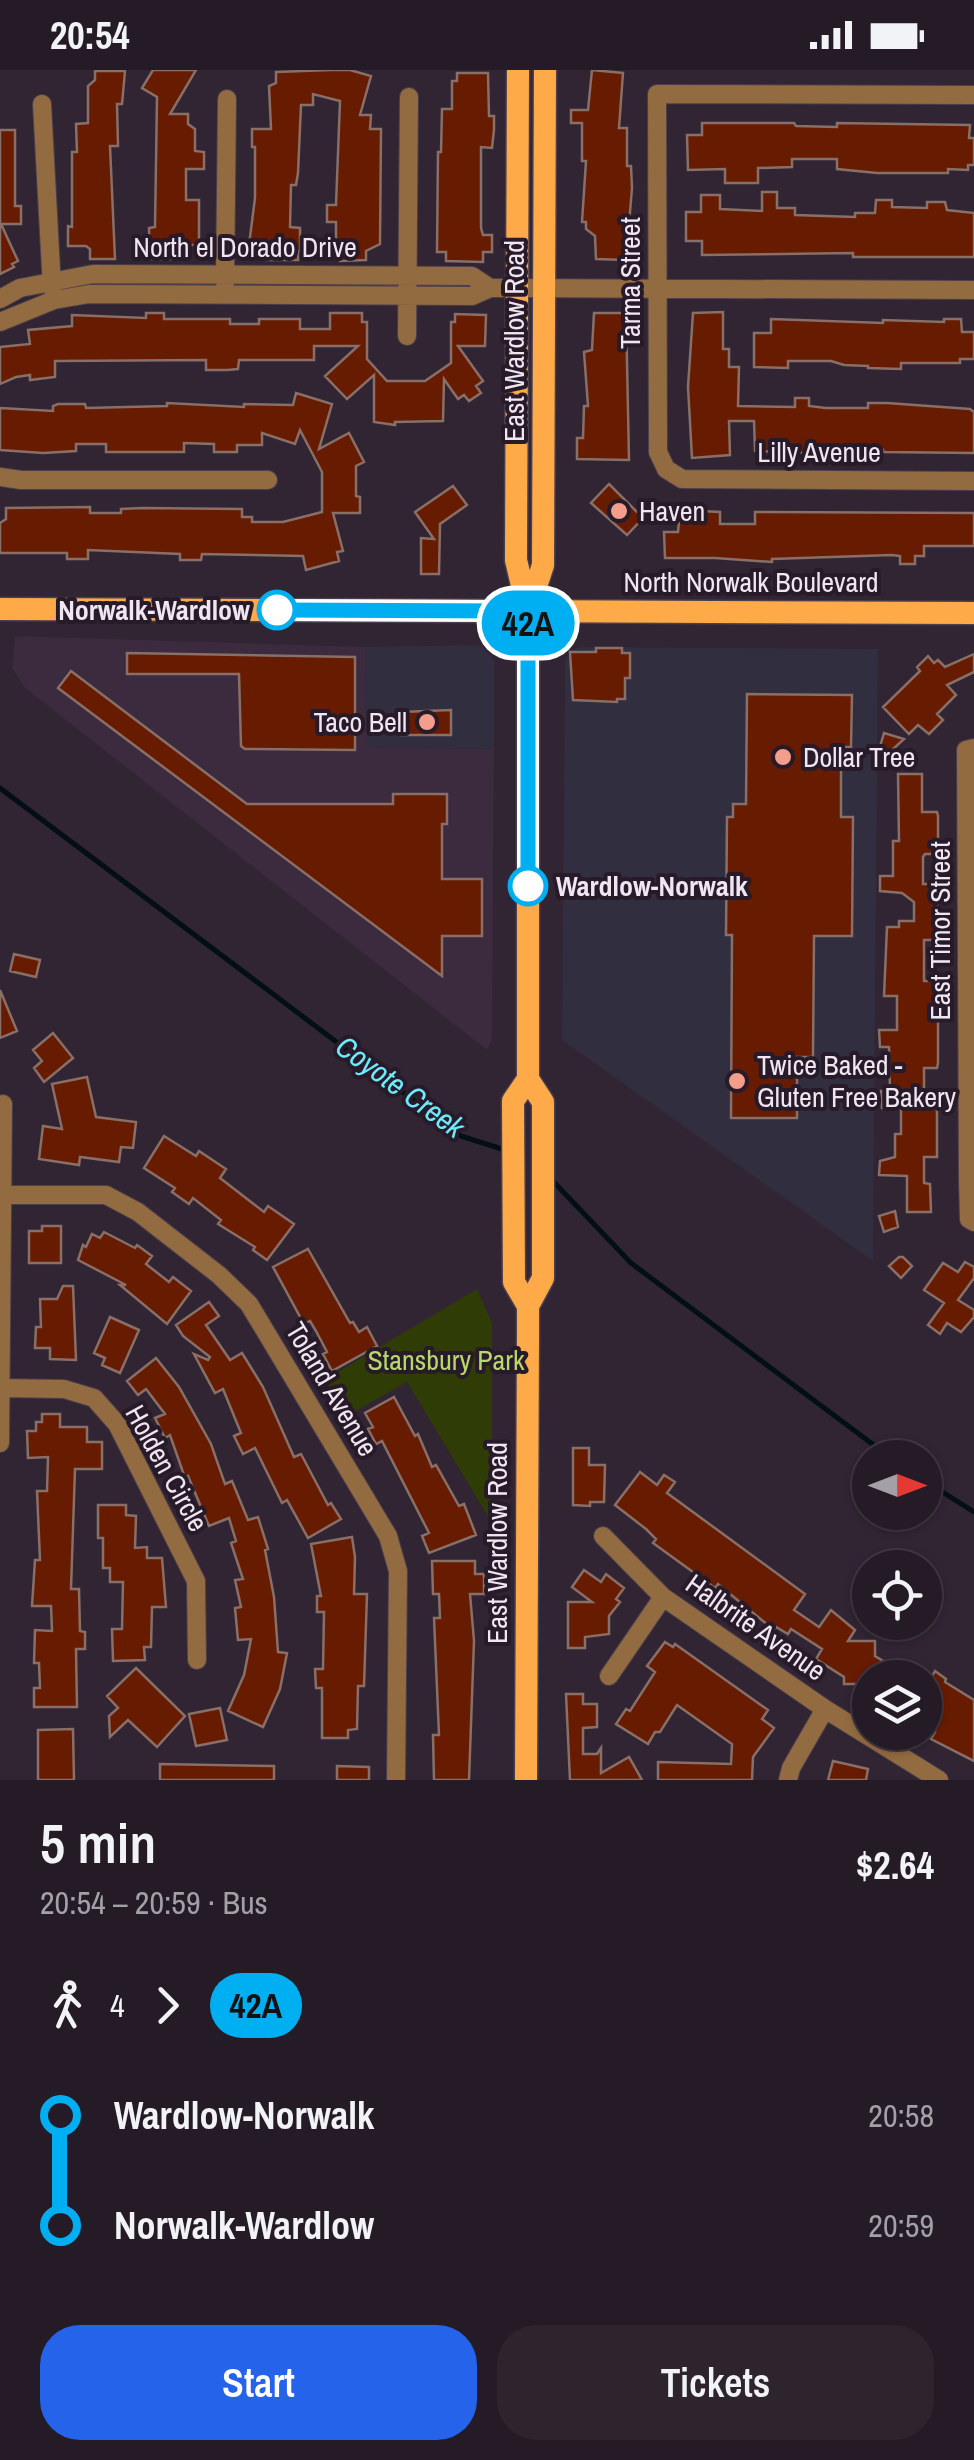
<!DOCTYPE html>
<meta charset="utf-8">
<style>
body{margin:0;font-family:"Archivo Narrow",sans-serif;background:#2d242e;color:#f1f3f6;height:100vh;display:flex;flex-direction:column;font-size:38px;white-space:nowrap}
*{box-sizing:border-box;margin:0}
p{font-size:32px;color:#a3a1a7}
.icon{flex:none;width:55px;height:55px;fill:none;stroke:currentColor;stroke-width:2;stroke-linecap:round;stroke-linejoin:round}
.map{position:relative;height:1710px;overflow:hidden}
.side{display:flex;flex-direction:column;background:#251b26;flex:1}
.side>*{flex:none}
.badge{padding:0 20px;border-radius:32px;font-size:35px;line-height:65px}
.needle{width:65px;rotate:90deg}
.buttons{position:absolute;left:852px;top:1370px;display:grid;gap:20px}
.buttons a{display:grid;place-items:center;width:90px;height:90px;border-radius:50%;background:#251b26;box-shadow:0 2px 8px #0004,0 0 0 2px #423943;font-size:50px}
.map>.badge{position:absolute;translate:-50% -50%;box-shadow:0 0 0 5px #fff}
.legs{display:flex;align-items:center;gap:15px;height:110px;padding:0 40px;font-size:32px}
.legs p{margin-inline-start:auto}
.head{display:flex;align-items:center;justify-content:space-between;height:170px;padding:0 40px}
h1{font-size:55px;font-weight:600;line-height:75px}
.button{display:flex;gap:20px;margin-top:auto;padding:20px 40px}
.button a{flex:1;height:115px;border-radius:40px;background:#2563eb;color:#fff;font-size:40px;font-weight:600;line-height:115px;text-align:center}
.button a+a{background:#2d242e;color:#f1f3f6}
ul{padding:0 40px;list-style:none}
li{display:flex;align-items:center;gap:35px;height:110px;font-size:38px}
li i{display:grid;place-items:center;width:15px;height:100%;margin:0 12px;background:currentColor}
li i::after{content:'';width:25px;height:25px;margin:-12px;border:8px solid;border-radius:50%;background:#251b26}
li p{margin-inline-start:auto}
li:first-child i{background:linear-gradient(#0000 50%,currentColor 0)}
li:last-child i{background:linear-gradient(currentColor 50%,#0000 0)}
.status{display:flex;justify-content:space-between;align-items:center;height:70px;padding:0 50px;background:#251b26;direction:ltr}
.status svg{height:28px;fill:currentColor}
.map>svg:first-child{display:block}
</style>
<div class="status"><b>20:54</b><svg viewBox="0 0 49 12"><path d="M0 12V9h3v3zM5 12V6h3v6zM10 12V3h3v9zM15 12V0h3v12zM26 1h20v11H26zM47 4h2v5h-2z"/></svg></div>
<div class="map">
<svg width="974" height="1710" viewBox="0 0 974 1710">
<rect width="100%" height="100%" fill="#312433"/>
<path fill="#312e3f" d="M481,575L494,590V679L366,677L365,577Z
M581,577L878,579L873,1191L562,970L565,594L569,581Z"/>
<path fill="#3c2a3e" d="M15,566L365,577L367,677L494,679L492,969L487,980L25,618L12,598Z"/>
<path fill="#2f3c05" d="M477,1219L492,1253V1453L407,1312L347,1346L324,1310Z"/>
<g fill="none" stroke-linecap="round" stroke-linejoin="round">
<path stroke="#021013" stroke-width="5" d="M0,718L461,1066L508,1081
M550,1108L631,1193L891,1388
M925,1411L974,1442"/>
</g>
<path fill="#671b00" stroke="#886f67" stroke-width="2.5" d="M153,0H196L170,44H188V54L195,59V81L204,82V99H186V130H199V175H181V189H150L149,158L155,157L157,27L142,18Z
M331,0H350L371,6L360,45H371L370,59H381L380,174L366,181V190L340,191V182L336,181V152H327V135H336L340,31L313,24V35H301L298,103L296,115H291L290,157L300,158V181H298V190H267V175H249L255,128V77H252V59H271L269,16L276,13V2Z
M592,0L623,3L619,58H627V96H631L632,118L626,190L596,189L595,166L586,159V152H582L586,91H582V53H571V40H588Z
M95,1H125L122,34H117L118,76H110L115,189H90V179L86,176H68V156L72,157V82H77L76,54L88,53V16L95,10Z
M457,3H488L489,46H494V60L492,78L481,77V158L483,165H492V182H483V192L446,191V182H437L438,82H441L442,39H452V11H457Z
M702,53H794L796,56L837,57V53L970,55L969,68H974V95H968V100L948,99V103H877L837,99V89H792V97L758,98V113H725V99L688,100L687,65H702Z
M0,60H15V136H21V154H1L18,191L12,194L14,197L0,204Z
M762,122H777V138H795V145L855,147V143H875L876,130H892V137L927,138V132H945L947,140L974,143V187H853V183L702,185V171H686V142H701V125H720V139L762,141Z
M723,242V279H729V297H739L738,336L795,337V328H809V336L826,338H868V333H887L970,339L974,342V383L883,382V380L845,378H810V383L755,381L754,351H729L730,385L692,388L688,317L693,243Z
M146,243H164V249H230V254H259V249H300V259H330V243H362V252H367V289L387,311H425L451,293V252H455V244L486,245L485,276H458L483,311L476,316L481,323L469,331L464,325L458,329L444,309L443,351L395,352V355L374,352V305L347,329L325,306L358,276H314V290H239L238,299L227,300H206V290L55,291V307L30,310V305L16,307L0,314V277L30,274L28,260L72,256V245L146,248Z
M594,243H626L629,390L577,389V368H583L584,336H588L584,282L592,280Z
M771,249L883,253V250L944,252V249H961L962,262H974V289H960V293H901V299L868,298V296L844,295L831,291H788V298L754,297V263H771Z
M296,323L332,334L319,379L349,363L364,392L356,396V426L360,427V443H333L343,481L337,482L339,491L306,500L303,486L202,484L201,490H180V484L88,480V489H67V483H0V453L6,449V438L90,437V443H121V439L142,438L242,439V447H252V452H283L322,442V402L300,360L295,374L262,363V375H237V382H214V374L184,373V382H106V374H76V381L43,383L0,380V338L53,341V336L58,334H85L86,338L167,336V333L244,337V334L293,335Z
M609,414L643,448L627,465L591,433Z
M453,416L467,435L440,454L439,504H421V468L434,469L415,442Z
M680,440L720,442V454H755V442L974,443V476H924V486H915V494H900V486L892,485L772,489V492L715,488H665L664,462H678Z
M596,578H622V583H630V608H625V629H617V632L573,630L570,582H596Z
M127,583L355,587V680L245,679L241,676L239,604H127Z
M974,584V602L947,615L956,625L937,644L943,650L929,664L918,655L909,664L883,637L920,601L917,597L928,586L934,593L938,590L945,597Z
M71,601L247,734H393V724H447V754H442V809H482V866H442V906L58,618Z
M747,624L852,625L851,677H841V747H853L852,866H814L813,987H797V1048H731L732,865H726L727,747H733V734H746Z
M451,640V665H401V642Z
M884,663L904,669L890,682L879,680Z
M898,704H922V742H937L938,746V784H925L923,787V814H937L938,853V870H924V911H938V993L937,998H924V1029H936L937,1043V1087H924V1113L930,1114L931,1142H907V1106L879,1105L880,1091L895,1087V1064H901V1038H882L881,1021H890L889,977H880L879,960H897V926H884L887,857H899V851H914V832L902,823L880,821V806H893V771H899Z
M14,884L40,890L36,907L10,901Z
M0,920L17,961L0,968Z
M53,963L73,988L44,1012L34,998L42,991L33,980Z
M87,1007L96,1047L136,1052L133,1078L121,1077L119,1092L80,1087L79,1095L39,1089L43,1056L62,1059L52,1014Z
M164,1066L196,1086L199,1081L226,1099L220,1108L264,1142L268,1136L294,1154L267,1190L253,1180L255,1177L218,1154L221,1150L193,1128L189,1134L172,1122L175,1118L144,1098Z
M895,1141L898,1157L884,1162L879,1146Z
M42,1156H61V1193H29V1161H42Z
M104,1162L135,1178L137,1175L152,1186L146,1194L169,1212L173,1207L191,1221L167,1254L120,1215H126L78,1190L83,1175L86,1177L92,1164L100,1168Z
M308,1179L350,1253L353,1252L359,1262L367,1257L377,1276L332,1301L323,1284L327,1282L316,1261L310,1251L304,1254L273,1197Z
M899,1187H903L912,1196L901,1208L889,1196Z
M965,1192L974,1197V1208L958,1230L974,1240V1247L961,1262L947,1253L940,1264L928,1255L944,1233L924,1220L943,1193L958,1202Z
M63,1216H73L76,1290L50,1289V1278H35L36,1257H41L40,1229H57Z
M209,1232L219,1246L206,1255L230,1290L242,1283L263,1317L294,1387L301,1384L328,1435L331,1433L341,1449L308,1468L287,1430L282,1433L255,1378L243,1384L234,1366L241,1363L223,1319L215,1323L194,1284L208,1290L210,1287L183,1266L176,1255Z
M110,1247L139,1260L120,1303L102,1295L105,1288L94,1283Z
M156,1288L179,1317L211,1374L225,1414L232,1411L248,1450L258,1447L268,1479L265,1480L274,1527L278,1582L287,1583L280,1619L263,1657L228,1641L244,1605L251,1569L238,1570L235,1538L241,1537L235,1510L243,1509L231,1473L236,1471L229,1448L209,1456L188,1406L185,1408L170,1365L165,1368L155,1348L165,1344L146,1319L138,1325L127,1311Z
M394,1327L415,1366L418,1364L432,1397L436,1395L459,1436L464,1434L476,1465L429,1483L422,1466L429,1463L382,1371L376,1374L368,1359L373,1357L365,1343Z
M42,1344H60V1357H87V1372H102V1399H75L71,1519H79L80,1561L85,1562V1579H76L77,1637H34V1618H40L39,1593H34L35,1560L52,1561L51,1536H32L35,1490H40L37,1421H47L48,1387L28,1388L27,1361H36V1352H42Z
M573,1378H589V1395H605L604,1432H590V1436L573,1435Z
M640,1402L657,1415L664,1405L675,1412L667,1423L805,1524L794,1540L819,1557L831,1540L855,1560L848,1571H875V1586L911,1608H870V1619H858V1614H844V1607L816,1589L822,1579L791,1559L788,1564L776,1557L774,1560L718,1514L715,1518L653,1473L656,1469L646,1459L615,1435Z
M98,1435H126V1445L136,1446L135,1478L147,1477V1488H162L166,1537H152L151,1577H144L145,1590L113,1591L112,1559H122L123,1512H110V1498H103V1468H98Z
M352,1467L355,1487L354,1524H367L364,1616H358L357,1659L348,1660V1668H322V1618H316L315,1599H323L324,1542H317V1526H321L311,1474Z
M432,1491H475V1504H484V1524H470L474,1571L469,1710H434L433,1665H439L434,1548H440L439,1524H433Z
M584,1500L601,1512L606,1504L624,1518L616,1529L620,1532L609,1546V1564L585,1567V1578H568V1532H592L572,1517Z
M665,1572L673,1577L675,1574L768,1640L762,1649L774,1658L753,1687L752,1710H658V1692L731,1694L732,1674L677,1635L660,1662H655L648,1674L616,1654L626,1639L630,1641L655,1602L647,1596Z
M136,1598L185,1646L157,1677L128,1650L110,1667L109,1646L118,1638L107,1626Z
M935,1601L946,1609L945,1612L974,1630V1691L931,1669L935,1662L925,1655V1604L931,1608Z
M566,1624H583V1634H597V1657L583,1658V1684H597L601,1678V1703L629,1687L642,1710H570Z
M220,1638L227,1670L196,1676L189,1644Z
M73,1659L74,1710H38V1660Z
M833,1691L868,1699L866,1710H828Z
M160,1694L274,1696V1710H160Z
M337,1696L369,1697V1710H337Z"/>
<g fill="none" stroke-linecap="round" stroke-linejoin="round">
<g stroke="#4c3f4d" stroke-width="20">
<path id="minor" d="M974,25L657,24L658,382L666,399L682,409L974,411
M42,34L52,218
M225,213L227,29
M0,229L20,218L93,204L472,206L490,218
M0,252L54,230L89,224L472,226L490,218L974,220
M407,266L409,27
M0,407L21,410H268
M974,678L966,680L968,1110L969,1149L974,1152
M2,1125H106L138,1142L219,1205L249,1234L388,1466L398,1501L396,1710
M0,1318L64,1319L94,1328L117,1354L196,1511L197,1590
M0,1373L3,1034
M603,1466L663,1527L825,1639L939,1710
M609,1606L663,1527
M788,1710L791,1698L825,1639"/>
</g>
<g stroke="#4c3f4d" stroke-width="25">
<path id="major" d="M518,0L516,490L528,541V1009L543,1032V1208L528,1236V1263L526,1710
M529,538L543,495L545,0
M0,539L974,543
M528,1009L513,1031L514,1212L528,1236"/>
</g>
<use href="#minor" stroke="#936b40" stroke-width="18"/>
<use href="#major" stroke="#feaa48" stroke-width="22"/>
</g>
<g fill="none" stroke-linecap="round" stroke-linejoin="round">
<g stroke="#fff" stroke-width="22">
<path id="line-1" d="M277,540L528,541V816"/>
</g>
<use href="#line-1" stroke="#00aff2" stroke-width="15"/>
</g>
<g fill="#f49d8b" stroke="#271a29" stroke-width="4">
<circle cx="619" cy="441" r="10"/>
<circle cx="427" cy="652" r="10"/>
<circle cx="783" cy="687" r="10"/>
<circle cx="737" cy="1011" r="10"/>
</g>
<g fill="#fff" stroke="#00aff2" stroke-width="5">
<circle cx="277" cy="540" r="18"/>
<circle cx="528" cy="816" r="18"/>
</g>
<g text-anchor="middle" stroke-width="8" stroke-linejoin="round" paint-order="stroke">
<g font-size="28" fill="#efe6f0" stroke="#271a29">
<text x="245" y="187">North el Dorado Drive</text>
<text transform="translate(630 213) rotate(-90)" y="10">Tarma Street</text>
<text transform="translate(514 271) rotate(-90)" y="10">East Wardlow Road</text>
<text x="819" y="392">Lilly Avenue</text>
<text x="751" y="522">North Norwalk Boulevard</text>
<text transform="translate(940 861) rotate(-90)" y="10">East Timor Street</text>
<text transform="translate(332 1319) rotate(59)" y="10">Toland Avenue</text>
<text transform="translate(167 1398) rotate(61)" y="10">Holden Circle</text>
<text transform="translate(497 1473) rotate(-90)" y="10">East Wardlow Road</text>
<text transform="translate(756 1557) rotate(35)" y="10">Halbrite Avenue</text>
</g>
<g font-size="28" fill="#efe6f0" stroke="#271a29" text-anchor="start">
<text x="639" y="451">Haven</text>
<text x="407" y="662" text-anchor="end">Taco Bell</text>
<text x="803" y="697">Dollar Tree</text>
<text x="757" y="1005">Twice Baked -<tspan x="757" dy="32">Gluten Free Bakery</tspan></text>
</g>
<g font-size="28" font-weight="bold" fill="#efe6f0" stroke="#271a29" text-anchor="end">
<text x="250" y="550">Norwalk-Wardlow</text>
<text x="556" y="826" text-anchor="start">Wardlow-Norwalk</text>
</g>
<g font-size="28" fill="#b8d869" stroke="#271a29">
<text x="446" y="1300">Stansbury Park</text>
</g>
<g font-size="30" font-style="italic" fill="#6cebfd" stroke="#271a29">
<text transform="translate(400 1017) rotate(36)" y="10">Coyote Creek</text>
</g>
</g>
</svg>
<div class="buttons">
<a><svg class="needle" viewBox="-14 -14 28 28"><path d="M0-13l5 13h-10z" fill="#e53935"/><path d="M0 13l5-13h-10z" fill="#a3a1a7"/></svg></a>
<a><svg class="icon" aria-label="locate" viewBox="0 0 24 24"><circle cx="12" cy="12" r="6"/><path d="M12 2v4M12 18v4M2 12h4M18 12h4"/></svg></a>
<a><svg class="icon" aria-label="layers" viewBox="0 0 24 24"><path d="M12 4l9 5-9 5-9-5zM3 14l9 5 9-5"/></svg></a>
</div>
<b class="badge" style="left:528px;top:553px;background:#00aff2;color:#111">42A</b>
</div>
<section class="side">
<div class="head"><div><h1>5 min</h1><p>20:54 – 20:59 · Bus</p></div><b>$2.64</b></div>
<div class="legs"><svg class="icon" aria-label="walk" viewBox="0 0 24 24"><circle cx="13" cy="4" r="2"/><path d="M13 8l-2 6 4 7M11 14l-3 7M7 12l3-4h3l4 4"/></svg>4<svg class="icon" aria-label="forward" viewBox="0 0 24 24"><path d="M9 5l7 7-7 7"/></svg><b class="badge" style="background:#00aff2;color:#111">42A</b></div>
<ul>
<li><i style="color:#00aff2"></i><b>Wardlow-Norwalk</b><p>20:58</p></li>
<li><i style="color:#00aff2"></i><b>Norwalk-Wardlow</b><p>20:59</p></li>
</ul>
<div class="button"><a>Start</a><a>Tickets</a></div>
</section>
